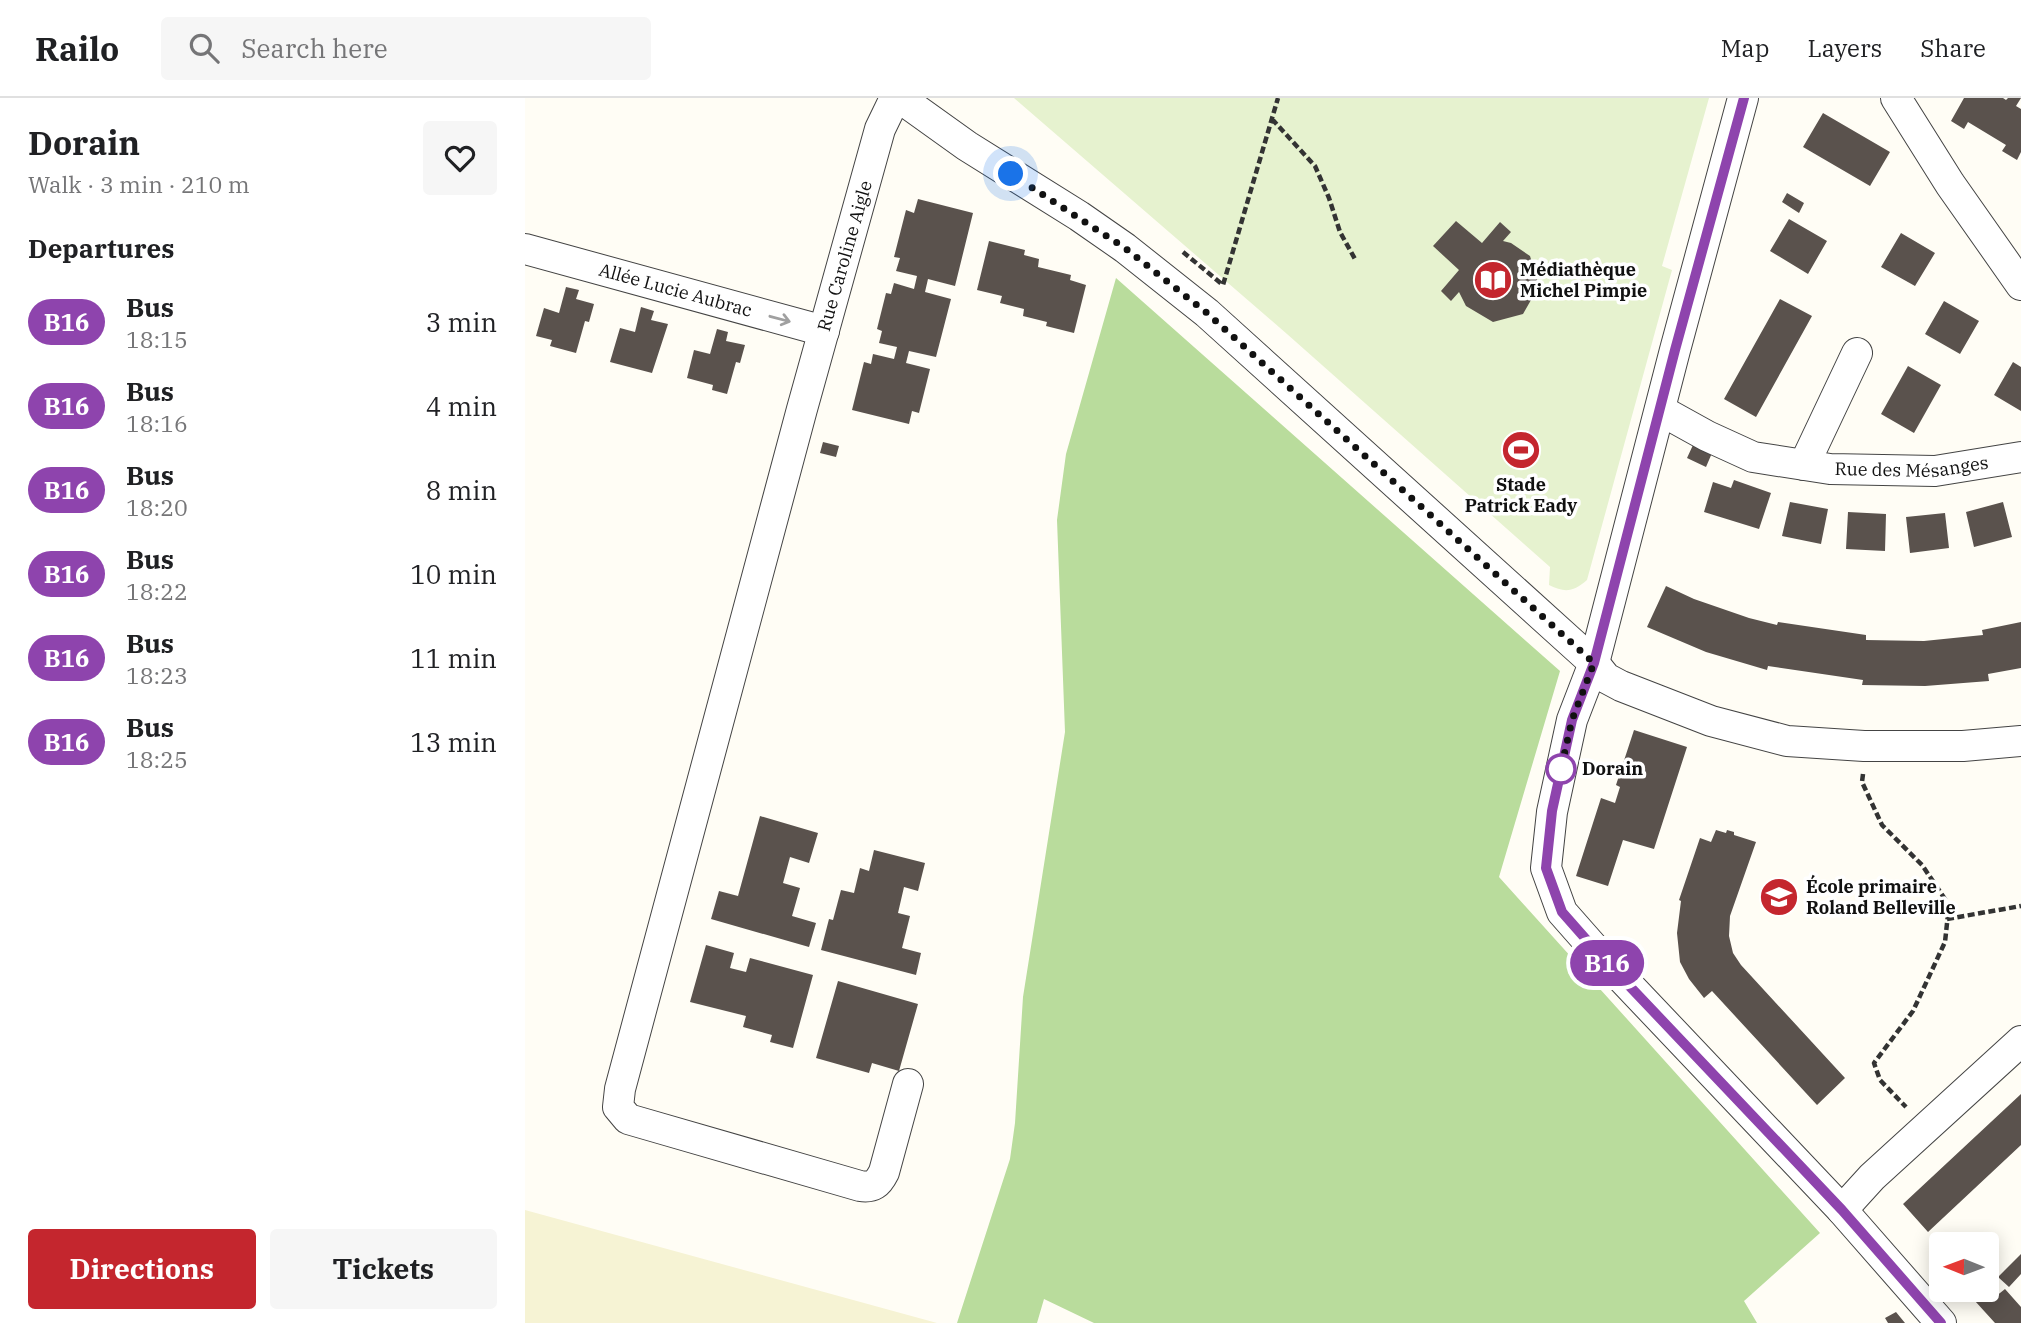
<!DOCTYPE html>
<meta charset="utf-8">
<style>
body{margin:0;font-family:"IBM Plex Serif",serif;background:#f6f6f6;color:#202124;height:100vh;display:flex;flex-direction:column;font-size:26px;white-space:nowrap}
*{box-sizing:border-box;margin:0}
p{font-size:23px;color:#757577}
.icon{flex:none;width:38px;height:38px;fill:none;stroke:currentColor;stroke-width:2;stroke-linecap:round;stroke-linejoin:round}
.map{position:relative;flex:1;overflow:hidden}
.sheet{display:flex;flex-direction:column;background:#fff;width:525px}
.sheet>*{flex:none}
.badge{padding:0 14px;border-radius:23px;font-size:24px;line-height:46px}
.needle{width:46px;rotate:271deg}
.controls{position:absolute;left:1404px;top:1134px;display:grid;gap:14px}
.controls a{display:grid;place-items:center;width:70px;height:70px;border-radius:7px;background:#fff;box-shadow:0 4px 18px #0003;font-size:35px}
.you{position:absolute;width:35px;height:35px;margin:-18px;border:5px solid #fff;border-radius:50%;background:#1a73e8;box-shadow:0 0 0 10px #1a73e833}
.map>.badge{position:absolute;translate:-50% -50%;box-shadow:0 0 0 4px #fff}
h2{padding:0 28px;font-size:26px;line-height:63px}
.round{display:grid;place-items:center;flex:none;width:74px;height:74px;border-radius:7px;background:#f6f6f6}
.head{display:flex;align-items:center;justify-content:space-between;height:119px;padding:0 28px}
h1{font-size:33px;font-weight:800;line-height:52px}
.action{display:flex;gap:14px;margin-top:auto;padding:14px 28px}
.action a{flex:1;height:80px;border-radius:7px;background:#c4262e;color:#fff;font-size:28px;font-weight:800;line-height:80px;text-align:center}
.action a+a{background:#f6f6f6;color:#202124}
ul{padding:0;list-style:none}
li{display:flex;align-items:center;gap:21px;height:84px;padding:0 28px}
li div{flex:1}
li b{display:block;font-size:26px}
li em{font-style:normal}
li .badge{min-width:77px;font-weight:700;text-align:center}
header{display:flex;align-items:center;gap:42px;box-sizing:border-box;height:98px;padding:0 35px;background:#fff;border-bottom:2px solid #e0e0e0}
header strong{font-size:33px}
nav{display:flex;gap:38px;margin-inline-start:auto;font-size:24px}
.search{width:490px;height:63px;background:#f6f6f6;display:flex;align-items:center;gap:18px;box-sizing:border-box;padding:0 24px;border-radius:7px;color:#757577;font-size:26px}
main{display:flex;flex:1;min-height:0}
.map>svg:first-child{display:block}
</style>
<header>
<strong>Railo</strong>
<div class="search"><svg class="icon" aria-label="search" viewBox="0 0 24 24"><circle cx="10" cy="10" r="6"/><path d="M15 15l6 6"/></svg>Search here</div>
<nav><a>Map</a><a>Layers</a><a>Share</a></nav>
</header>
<main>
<section class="sheet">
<div class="head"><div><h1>Dorain</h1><p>Walk · 3 min · 210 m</p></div><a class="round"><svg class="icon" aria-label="heart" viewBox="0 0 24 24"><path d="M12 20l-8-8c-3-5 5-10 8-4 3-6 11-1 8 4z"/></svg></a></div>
<h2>Departures</h2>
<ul>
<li><span class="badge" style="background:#8e44ad;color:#fff">B16</span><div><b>Bus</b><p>18:15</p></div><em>3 min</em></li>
<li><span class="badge" style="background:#8e44ad;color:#fff">B16</span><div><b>Bus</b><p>18:16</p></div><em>4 min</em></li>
<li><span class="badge" style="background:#8e44ad;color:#fff">B16</span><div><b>Bus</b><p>18:20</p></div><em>8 min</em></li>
<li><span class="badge" style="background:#8e44ad;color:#fff">B16</span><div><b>Bus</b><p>18:22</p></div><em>10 min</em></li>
<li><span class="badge" style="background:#8e44ad;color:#fff">B16</span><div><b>Bus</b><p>18:23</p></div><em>11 min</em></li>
<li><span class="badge" style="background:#8e44ad;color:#fff">B16</span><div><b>Bus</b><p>18:25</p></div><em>13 min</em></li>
</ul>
<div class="action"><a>Directions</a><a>Tickets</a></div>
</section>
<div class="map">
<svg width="1496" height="1225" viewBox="0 0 1496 1225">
<rect width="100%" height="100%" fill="#fffdf5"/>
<path fill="#f6f3d4" d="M0,1112L412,1225H0Z"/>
<path fill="#b9dc9c" d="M591,180L1035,573L974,779L1295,1135L1219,1203L1232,1225H569L519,1201L512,1225H432L485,1061L490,1025L498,899L540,634L532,422L541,356Z"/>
<path fill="#e6f2cf" d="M489,0H1184L1137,168L1147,172L1062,482C1048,494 1040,495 1024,487L1025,469L762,236Z"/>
<path fill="#5a524d" d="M1439,0H1478L1481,2L1483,0H1496L1491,8L1496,11V54L1492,62L1477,53L1481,47L1443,24L1439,31L1426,23Z
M1298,15L1365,54L1345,88L1278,49Z
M1262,95L1279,105L1274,115L1257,104Z
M393,101L448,115L430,188L403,181L400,194L426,201L411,259L384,253L381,265L405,271L394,315L387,313L384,326L327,312L339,264L346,266L348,256L369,261L372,249L354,245L357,233L352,231L361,195L366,196L369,185L389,191L392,178L371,173L375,160L369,159L381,112L389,115Z
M1264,121L1302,143L1283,176L1245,153Z
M931,123L957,145L975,124L986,134L978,143L986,145L1005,158L1014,188L998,216L968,224L941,208L934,194L926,203L916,193L934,172L908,148Z
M1376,135L1410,155L1390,188L1356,169Z
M464,143L500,152L499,157L514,161L513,169L546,177L545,182L561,187L549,235L521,228L522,224L498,218L499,211L475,205L477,198L452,192Z
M41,189L54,192L51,201L69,206L64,224L60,223L51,255L25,248L27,242L11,238L19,210L34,215Z
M1255,201L1287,218L1231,319L1199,301Z
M1419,203L1454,223L1435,256L1400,236Z
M116,209L129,213L126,222L143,226L127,275L85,264L95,230L110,234Z
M192,231L203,234L201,243L220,247L215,265L211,264L202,296L187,292L188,287L162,280L169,252L185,256Z
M1488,264L1496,269V313L1469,297Z
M1383,268L1416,287L1389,335L1356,316Z
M298,344L314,348L311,359L295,355Z
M1168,347L1187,355L1181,369L1162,360Z
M1209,382L1246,395L1234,431L1179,414L1188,384L1206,390Z
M1265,404L1303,411L1296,446L1257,438Z
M1478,404L1487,439L1449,449L1441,414Z
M1323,414L1361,416L1360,453L1321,451Z
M1420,415L1424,450L1385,455L1381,419Z
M1141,488L1169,501L1224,520L1252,527L1253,524L1341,537V542L1399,543L1458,537L1457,532L1496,524V570L1463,576L1464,583L1400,588L1337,587L1338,582L1243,568L1242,572L1181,554L1122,529Z
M1109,632L1162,649L1129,751L1098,742L1083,788L1051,778L1076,700L1090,705L1095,689L1091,687Z
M235,718L293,735L284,765L265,759L258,785L275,790L267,818L291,825L284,849L186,821L194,793L213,798Z
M1191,732L1201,735L1202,732L1209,734V737L1231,744L1205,818L1204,838L1208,855L1216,867L1320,980L1292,1007L1187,893L1179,900L1164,881L1155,864L1152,835L1156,803L1154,802L1175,740L1186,744Z
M349,752L400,765L393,793L379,789L373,815L385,818L377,850L396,855L391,877L296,852L304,821L308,822L316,792L329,795L335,770L344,773Z
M181,847L209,855L205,870L221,874L225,860L288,877L268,950L245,944L247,937L218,929L221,918L165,904Z
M313,883L393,906L374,973L347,965L344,975L291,960Z
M1496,996V1047L1403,1134L1378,1106Z
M1496,1156V1176L1484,1189L1473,1179Z
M1463,1190L1470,1199L1480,1191L1496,1209V1225H1470L1450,1203Z
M1371,1214L1380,1225H1363L1360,1220Z"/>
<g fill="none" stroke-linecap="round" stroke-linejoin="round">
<g stroke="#444" stroke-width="32">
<g id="minor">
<path d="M370,0L355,31L277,311L95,991L93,1009L103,1021L335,1088C348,1090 353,1086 359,1074L383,986"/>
<path d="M375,0L442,48L554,118L600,150L682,215L1069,565L1081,580L1096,588L1186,623L1262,643L1339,648H1438L1496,643"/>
<path d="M1218,0L1150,252L1069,565L1047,622L1027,714L1021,770L1037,814L1074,856L1317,1112L1416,1225"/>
<path d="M1371,0L1425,86L1496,187"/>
<path id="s1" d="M0,151L299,233"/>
<path id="s2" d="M1135,312L1182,338L1228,359L1305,371L1410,373L1496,359"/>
<path d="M1279,367L1332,255"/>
<path d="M1317,1112L1347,1079L1496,943"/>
</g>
</g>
<path stroke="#333" stroke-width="4.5" stroke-dasharray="7 3.5" stroke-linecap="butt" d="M747,21L790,68L804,100L815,134L830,161
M658,154L698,187L753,0
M1338,676L1337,684L1357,727L1397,767L1424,807L1420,844L1388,913L1349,965L1355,982L1381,1009
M1422,821L1496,808"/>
<use href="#minor" stroke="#fff" stroke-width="30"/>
</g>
<defs><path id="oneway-shaft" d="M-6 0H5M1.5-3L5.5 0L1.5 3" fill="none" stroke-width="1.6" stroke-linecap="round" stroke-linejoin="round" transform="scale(1.75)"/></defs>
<use stroke="#a0a0a0" href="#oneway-shaft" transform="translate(255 221) rotate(15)"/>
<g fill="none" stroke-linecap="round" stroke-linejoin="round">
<g stroke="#fff" stroke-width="16">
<path id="line" d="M1219,0L1150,252L1069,565L1047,622L1027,713L1021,770L1037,814L1074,856L1317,1112L1416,1225"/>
</g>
<use href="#line" stroke="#8e44ad" stroke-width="10"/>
<path stroke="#111" stroke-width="7" stroke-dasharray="0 12.6" d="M486,76L600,150L682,215L1069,565L1047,622L1036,671"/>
</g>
<defs>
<g id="library-disc" transform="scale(2.0125)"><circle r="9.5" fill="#c4262e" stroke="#fff"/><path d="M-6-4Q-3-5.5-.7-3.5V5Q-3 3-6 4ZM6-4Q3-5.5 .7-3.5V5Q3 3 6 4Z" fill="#fff"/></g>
<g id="stadium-disc" transform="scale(2.0125)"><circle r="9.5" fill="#c4262e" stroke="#fff"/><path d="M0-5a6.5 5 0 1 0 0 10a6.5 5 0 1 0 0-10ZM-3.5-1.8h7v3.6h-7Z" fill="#fff"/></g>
<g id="school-disc" transform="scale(2.0125)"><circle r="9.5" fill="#c4262e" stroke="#fff"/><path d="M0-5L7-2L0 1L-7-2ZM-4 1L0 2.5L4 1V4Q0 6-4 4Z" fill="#fff"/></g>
</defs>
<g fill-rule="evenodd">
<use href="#library-disc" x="968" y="182"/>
<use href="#stadium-disc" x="996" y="352"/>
<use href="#school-disc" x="1254" y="799"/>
</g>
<circle fill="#fff" stroke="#8e44ad" stroke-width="3.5" cx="1036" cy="671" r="14"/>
<g text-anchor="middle" stroke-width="7" stroke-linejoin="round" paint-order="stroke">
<g font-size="18" fill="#111" stroke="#fff">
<text transform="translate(320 158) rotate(-74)" y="6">Rue Caroline Aigle</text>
<text dy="6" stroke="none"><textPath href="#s1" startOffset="156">Allée Lucie Aubrac</textPath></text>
<text dy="6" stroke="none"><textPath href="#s2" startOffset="264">Rue des Mésanges</textPath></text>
</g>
<g font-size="18" font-weight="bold" fill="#111" stroke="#fff" text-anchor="start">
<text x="995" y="178">Médiathèque<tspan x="995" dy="21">Michel Pimpie</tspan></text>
<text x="996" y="393" text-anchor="middle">Stade<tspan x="996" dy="21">Patrick Eady</tspan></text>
<text x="1281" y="795">École primaire<tspan x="1281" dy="21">Roland Belleville</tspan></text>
</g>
<g font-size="18" font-weight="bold" fill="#111" stroke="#fff" text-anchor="start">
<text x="1057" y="677">Dorain</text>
</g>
</g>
</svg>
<div class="controls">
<a><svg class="needle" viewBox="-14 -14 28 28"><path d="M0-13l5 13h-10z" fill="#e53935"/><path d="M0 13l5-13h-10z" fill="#757577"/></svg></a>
</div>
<div class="you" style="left:486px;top:76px"></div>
<b class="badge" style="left:1082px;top:865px;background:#8e44ad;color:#fff">B16</b>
</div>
</main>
